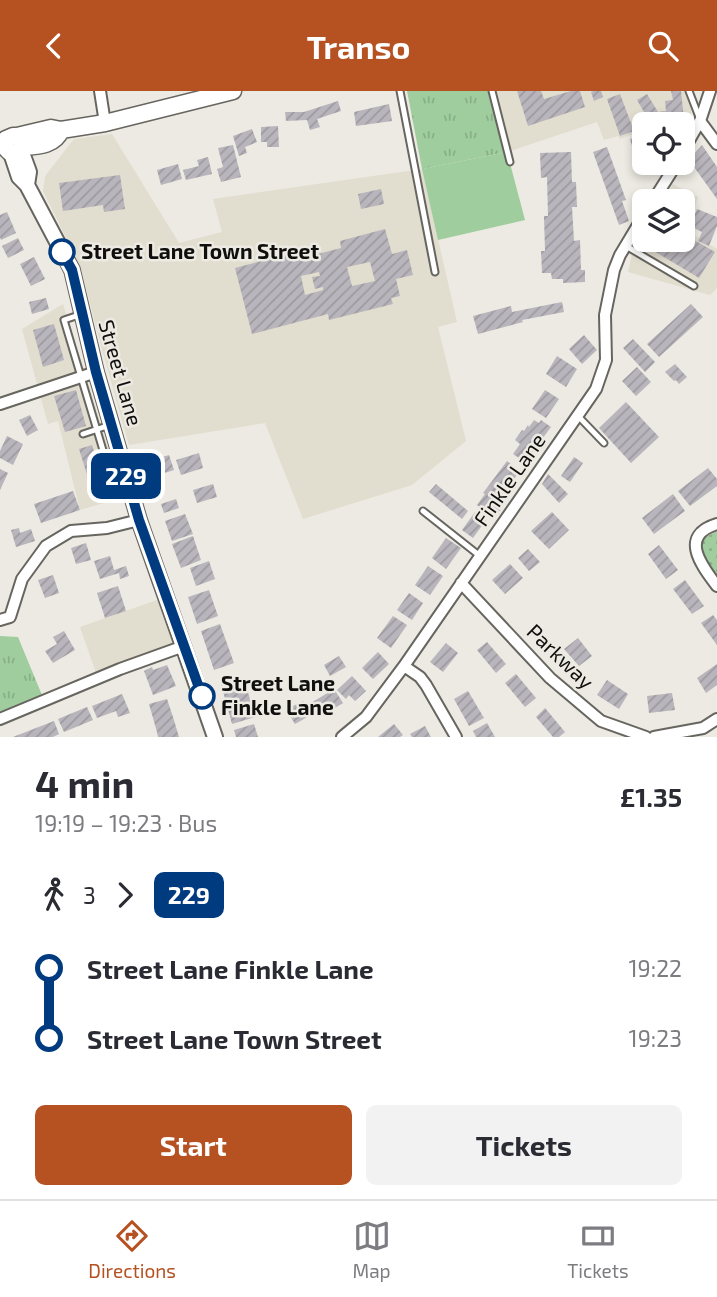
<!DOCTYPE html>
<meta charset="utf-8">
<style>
body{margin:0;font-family:"Exo 2",sans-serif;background:#f2f2f3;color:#2b2b33;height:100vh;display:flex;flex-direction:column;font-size:26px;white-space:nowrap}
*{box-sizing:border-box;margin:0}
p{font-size:23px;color:#7c7c81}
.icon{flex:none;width:38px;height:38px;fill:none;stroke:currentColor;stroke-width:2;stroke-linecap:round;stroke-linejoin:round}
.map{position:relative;height:646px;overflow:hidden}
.details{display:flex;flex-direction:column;background:#fff;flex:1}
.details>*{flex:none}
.badge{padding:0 14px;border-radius:10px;font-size:24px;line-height:46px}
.tools{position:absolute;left:632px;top:21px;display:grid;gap:14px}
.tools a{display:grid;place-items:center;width:63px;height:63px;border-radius:10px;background:#fff;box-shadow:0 4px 10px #0003;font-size:35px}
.map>.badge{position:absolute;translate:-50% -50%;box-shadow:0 0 0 4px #fff}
.legs{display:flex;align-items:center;gap:10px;height:77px;padding:0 35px;font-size:23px}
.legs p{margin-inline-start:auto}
.headline{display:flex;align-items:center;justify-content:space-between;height:119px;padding:0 35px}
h1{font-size:38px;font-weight:700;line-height:52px}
.button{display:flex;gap:14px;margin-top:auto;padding:14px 35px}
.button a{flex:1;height:80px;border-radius:10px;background:#b65121;color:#fff;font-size:28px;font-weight:700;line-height:80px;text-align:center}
.button a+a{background:#f2f2f3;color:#2b2b33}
ul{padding:0 35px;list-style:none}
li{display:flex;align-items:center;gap:24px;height:70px;font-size:26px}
li i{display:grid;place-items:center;width:10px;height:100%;margin:0 9px;background:currentColor}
li i::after{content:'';width:18px;height:18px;margin:-9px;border:5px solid;border-radius:50%;background:#fff}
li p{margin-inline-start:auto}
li:first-child i{background:linear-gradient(#0000 50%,currentColor 0)}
li:last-child i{background:linear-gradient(currentColor 50%,#0000 0)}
header{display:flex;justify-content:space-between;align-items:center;height:91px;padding:0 35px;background:#b65121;color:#fff;font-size:32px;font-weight:700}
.dock{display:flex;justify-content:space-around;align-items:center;height:98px;border-top:2px solid #e1e1e2;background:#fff;font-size:19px;color:#7c7c81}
.dock a{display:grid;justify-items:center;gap:4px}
.dock .active{color:#b65121}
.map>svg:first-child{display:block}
</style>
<header><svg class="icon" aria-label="back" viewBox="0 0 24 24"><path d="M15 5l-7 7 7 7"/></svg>Transo<svg class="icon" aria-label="search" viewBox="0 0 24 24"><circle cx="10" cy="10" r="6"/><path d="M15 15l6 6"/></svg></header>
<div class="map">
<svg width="717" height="646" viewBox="0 0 717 646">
<defs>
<pattern id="grass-dots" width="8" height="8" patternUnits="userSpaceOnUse" patternTransform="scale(1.75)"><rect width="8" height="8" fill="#9fcd9e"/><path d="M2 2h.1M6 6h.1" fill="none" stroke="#88af87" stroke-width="1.8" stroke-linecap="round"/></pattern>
<pattern id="park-tufts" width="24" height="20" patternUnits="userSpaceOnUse" patternTransform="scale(1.75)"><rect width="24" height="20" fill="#9fcd9e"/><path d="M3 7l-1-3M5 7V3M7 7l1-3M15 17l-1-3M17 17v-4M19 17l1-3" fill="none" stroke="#88af87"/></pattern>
<pattern id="building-hatch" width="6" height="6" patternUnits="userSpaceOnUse" patternTransform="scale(1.75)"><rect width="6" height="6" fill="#b9b5bc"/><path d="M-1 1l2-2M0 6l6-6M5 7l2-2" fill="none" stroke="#9e9aa0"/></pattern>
</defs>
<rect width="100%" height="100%" fill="#eceae2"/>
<path fill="#e1ddcf" d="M492,0H694L690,28L664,30L658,33H644V39L620,48L618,45L604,49L597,31L507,61Z
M112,43L179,152L222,141L213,108L422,78L457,231L438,236L466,350L412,394L303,428L265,332L129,354L97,240L81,177L43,100L45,85L74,48Z
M673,93L698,106L686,139L717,158V197L710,204L628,181L633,159L644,140V149H682V110H662Z
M63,213L124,406L80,419L58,330L48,333L22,238Z
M160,508L174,553L96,582L80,536Z"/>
<path fill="url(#grass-dots)" d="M717,440V487C707,474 698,464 704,447Z"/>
<path fill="url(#park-tufts)" d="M407,0H492L507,61L422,78Z
M0,545L18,546L44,609L0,628Z"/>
<path fill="#9fcd9e" d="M507,61L525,129L438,149L422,78Z"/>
<path fill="url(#building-hatch)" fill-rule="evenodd" d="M517,0H541L544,8L571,0H580L585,16L528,35Z
M593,0H601L603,6L594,10L591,1Z
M671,0H681L684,28L651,33L637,9L647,3L658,21L666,20L665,10L673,9Z
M620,3L634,40L620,45L607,8Z
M338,10L341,20L317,28L320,36L310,39L307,29L286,30L285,21H304Z
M389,13L392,30L356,35L354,21Z
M278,35L279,56H267V51H261V36Z
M252,38L257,51L245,56L247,62L239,65L233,45Z
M644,44V62L635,65L630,48Z
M233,54L241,86L221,91L217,78L223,76L218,57Z
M702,54L717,76V108L689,69Z
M607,56L626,109L622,110L629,130L619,134L593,61Z
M571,61L572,91H576L577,116H572L574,150L580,149L581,179H585V191L563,192V188H552L551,182H542L541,160H545L544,125H548L547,86L541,87L540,62Z
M208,66L212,83L186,89L183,79L199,75L197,69Z
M178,73L182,88L161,94L157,79Z
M120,84L125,118L104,121L103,114L63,120L59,92Z
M381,98L384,113L361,118L358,103Z
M697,118L717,126V135L709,155L698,150L702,141L690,135Z
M7,121L16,142L1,149L0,146V124Z
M385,138L392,163L407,159L413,184L396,188L400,205L391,207L393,213L329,229L328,223L252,243L235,177L311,157L313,164H314L341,157L340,150ZM370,171L375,190L352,195L347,176ZM319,181L320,185L312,186L315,198L323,196V199L305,204L301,185Z
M682,142L715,161L699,187L649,157L654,149H682Z
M18,147L24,159L8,167L2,155Z
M34,166L45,188L31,195L20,173Z
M46,207L49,218L32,223L29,211Z
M562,211L564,221L522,229L523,231L478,243L473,225L511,215L512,221Z
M691,213L703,226L659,266L647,253Z
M54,233L64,269L43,276L33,239Z
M584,244L597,259L582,273L569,258Z
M633,248L655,271L645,281L623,257Z
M557,265L577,278L566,296L546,283Z
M675,273L687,286L679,293L676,289L674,290L665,281Z
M637,276L651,291L636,305L622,290Z
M76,299L86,335L65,341L54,305Z
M545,299L559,308L546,327L532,318Z
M626,311L659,346L631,372L599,337Z
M30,324L38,339L27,345L19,329Z
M534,329L539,332L541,329L551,336L525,371L513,363L520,353L515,349L522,339L524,340L528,334L529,336Z
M7,345L23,353L13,374L0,367V360Z
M92,354L107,402L94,406L79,358Z
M199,362L203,377L181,384L176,369Z
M169,364L174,379L149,387L146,378L154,376L152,369Z
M574,366L583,372L570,391L561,385Z
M507,370L520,380L496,412L502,417L494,427L477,414L485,403L483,402Z
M143,373L154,408L144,411L133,376Z
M708,377L717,388V395L690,415L678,400Z
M0,378L8,382L0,399Z
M548,383L568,403L559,412L542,393Z
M213,393L217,406L197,412L193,399Z
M436,393L468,420L462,428L429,401Z
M73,400L80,419L41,432L34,413Z
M673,403L685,420L654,443L642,427Z
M176,408L179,417L164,422L161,413Z
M475,421L486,429L473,447L462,439Z
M552,421L569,439L549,458L531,440Z
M185,423L193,443L172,450L165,430Z
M19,437L20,442L31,438L35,450L16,456L11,439Z
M193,445L201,469L181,477L172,453Z
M446,447L461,457L446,478L432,467Z
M86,452L91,469L76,473L71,457Z
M659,454L678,479L666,488L648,463Z
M528,458L540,471L529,480L518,467Z
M110,465L114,479L126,475L129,485L120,488L119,482L100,488L94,470Z
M209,470L215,488L196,495L190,477Z
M510,473L523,487L505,503L492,489Z
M428,475L443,485L430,504L415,494Z
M53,484L59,502L45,507L38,489Z
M685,489L704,515L692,523L673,498Z
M118,495L126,520L105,527L97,502Z
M209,499L218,525L197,533L188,506Z
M409,502L423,512L412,529L397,519Z
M713,524L717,529V554L701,532Z
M393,525L407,534L391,557L377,547Z
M220,533L234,572L214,579L201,540Z
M64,540L75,559L53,572L45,560L57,553L53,546Z
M578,547L592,565L579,575L564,558Z
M487,551L506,573L496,582L477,559Z
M446,552L458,562L443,581L430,571Z
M378,561L389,573L373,588L362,577Z
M339,565L346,576L330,585L324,574Z
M717,573V594L706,602L697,587Z
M167,574L176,595L153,604L144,580L152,576L153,579Z
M516,583L536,607L525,616L505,592Z
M352,585L366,600L355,610L349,604L346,608L337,599Z
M244,587L255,626L232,633L221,593Z
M607,589L628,603L619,618L597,604Z
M334,598L343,612L320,626L311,612Z
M468,600L484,627L469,635L454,608Z
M672,602L675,619L649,622L647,605Z
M122,603L130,622L118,626L116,620L97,627L92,615Z
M167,608L173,626L179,646H158L157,641L149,613Z
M303,610L311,624L295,633L290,625L295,622L291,616Z
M87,616L93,629L64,641L58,628Z
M545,617L565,641L559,646H553L536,626Z
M54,630L59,643L53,646H13Z
M487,632L495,646H476L473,640Z
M254,633L258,646H236L234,639Z
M394,633L403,644L400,646H378Z
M425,635L431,646H412L410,643Z"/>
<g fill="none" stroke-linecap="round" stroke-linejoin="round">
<g stroke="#67655f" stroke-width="9">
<path id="service" d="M400,0L435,181
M492,0L510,71
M689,0L699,26
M626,155L694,195
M82,223L64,229L114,396L127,399
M578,325L604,352
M83,343L110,334
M423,420L480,465"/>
</g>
<g stroke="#67655f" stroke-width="14">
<path id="minor" d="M100,0L105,32
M700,30L717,53
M682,62L700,30L710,0
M653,110L677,72
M0,313L96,281
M717,433C678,445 702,475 717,495
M461,492L550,587L601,630L646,646
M0,529L10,526L22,488L46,455L71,440L107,437L139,429
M404,575L420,586L426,594L456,646
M0,628L120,578L184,555
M342,646L366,626L404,575L596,298L606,269L605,224L614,179L620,164L644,124
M654,646L703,637L717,628"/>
</g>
<g stroke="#67655f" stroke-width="18">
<path id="tertiary" d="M21,59L29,81L27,94
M11,62L19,86L27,94L72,179L96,281L139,429L215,646"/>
</g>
<g stroke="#67655f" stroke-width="19">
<path id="secondary" d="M17,45L22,50L23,56L18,61L11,62C5,58 4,55 6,48L13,45H17L51,37L61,39L105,32L233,0
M23,56C37,55 55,55 61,39"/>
</g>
<use href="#service" stroke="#fff" stroke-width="5"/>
<use href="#minor" stroke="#fff" stroke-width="10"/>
<use href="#tertiary" stroke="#fff" stroke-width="14"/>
<use href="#secondary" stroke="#fff" stroke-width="16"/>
</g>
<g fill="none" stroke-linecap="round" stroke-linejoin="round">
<g stroke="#fff" stroke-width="16">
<path id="line-1" d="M62,161L72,179L96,281L139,429L202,605"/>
</g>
<use href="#line-1" stroke="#003b80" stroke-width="10"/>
</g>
<g fill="#fff" stroke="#003b80" stroke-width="3.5">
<circle cx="62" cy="161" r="12"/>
<circle cx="202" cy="605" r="12"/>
</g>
<g text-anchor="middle" stroke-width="5" stroke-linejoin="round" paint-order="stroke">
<g font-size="21" font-weight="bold" fill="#100f0d" stroke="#eceae2" text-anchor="start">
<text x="81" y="168">Street Lane Town Street</text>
<text x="221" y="600">Street Lane<tspan x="221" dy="24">Finkle Lane</tspan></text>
</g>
<g font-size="21" fill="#100f0d" stroke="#eceae2">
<text transform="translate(120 282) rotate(74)" y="7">Street Lane</text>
<text transform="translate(510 389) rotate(-55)" y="7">Finkle Lane</text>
<text transform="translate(560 566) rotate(44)" y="7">Parkway</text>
</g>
</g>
</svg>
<div class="tools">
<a><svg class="icon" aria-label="locate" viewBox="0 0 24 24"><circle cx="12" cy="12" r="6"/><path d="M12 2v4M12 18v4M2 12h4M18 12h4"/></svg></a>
<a><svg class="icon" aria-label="layers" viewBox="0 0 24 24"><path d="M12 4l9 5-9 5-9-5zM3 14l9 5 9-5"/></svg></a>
</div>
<b class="badge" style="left:126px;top:385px;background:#003b80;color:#fff">229</b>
</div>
<section class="details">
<div class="headline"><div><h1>4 min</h1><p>19:19 – 19:23 · Bus</p></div><b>£1.35</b></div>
<div class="legs"><svg class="icon" aria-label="walk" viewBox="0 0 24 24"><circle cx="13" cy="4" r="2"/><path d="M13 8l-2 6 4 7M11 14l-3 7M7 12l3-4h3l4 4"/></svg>3<svg class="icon" aria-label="forward" viewBox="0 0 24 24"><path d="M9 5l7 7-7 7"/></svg><b class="badge" style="background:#003b80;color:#fff">229</b></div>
<ul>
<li><i style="color:#003b80"></i><b>Street Lane Finkle Lane</b><p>19:22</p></li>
<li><i style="color:#003b80"></i><b>Street Lane Town Street</b><p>19:23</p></li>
</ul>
<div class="button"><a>Start</a><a>Tickets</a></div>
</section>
<nav class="dock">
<a class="active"><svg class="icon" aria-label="directions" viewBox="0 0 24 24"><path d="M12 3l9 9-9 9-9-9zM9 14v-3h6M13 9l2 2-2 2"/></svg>Directions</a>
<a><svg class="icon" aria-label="map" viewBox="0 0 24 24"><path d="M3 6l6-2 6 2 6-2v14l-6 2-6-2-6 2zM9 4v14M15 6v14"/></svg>Map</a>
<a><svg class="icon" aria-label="tickets" viewBox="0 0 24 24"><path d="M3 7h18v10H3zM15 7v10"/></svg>Tickets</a>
</nav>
